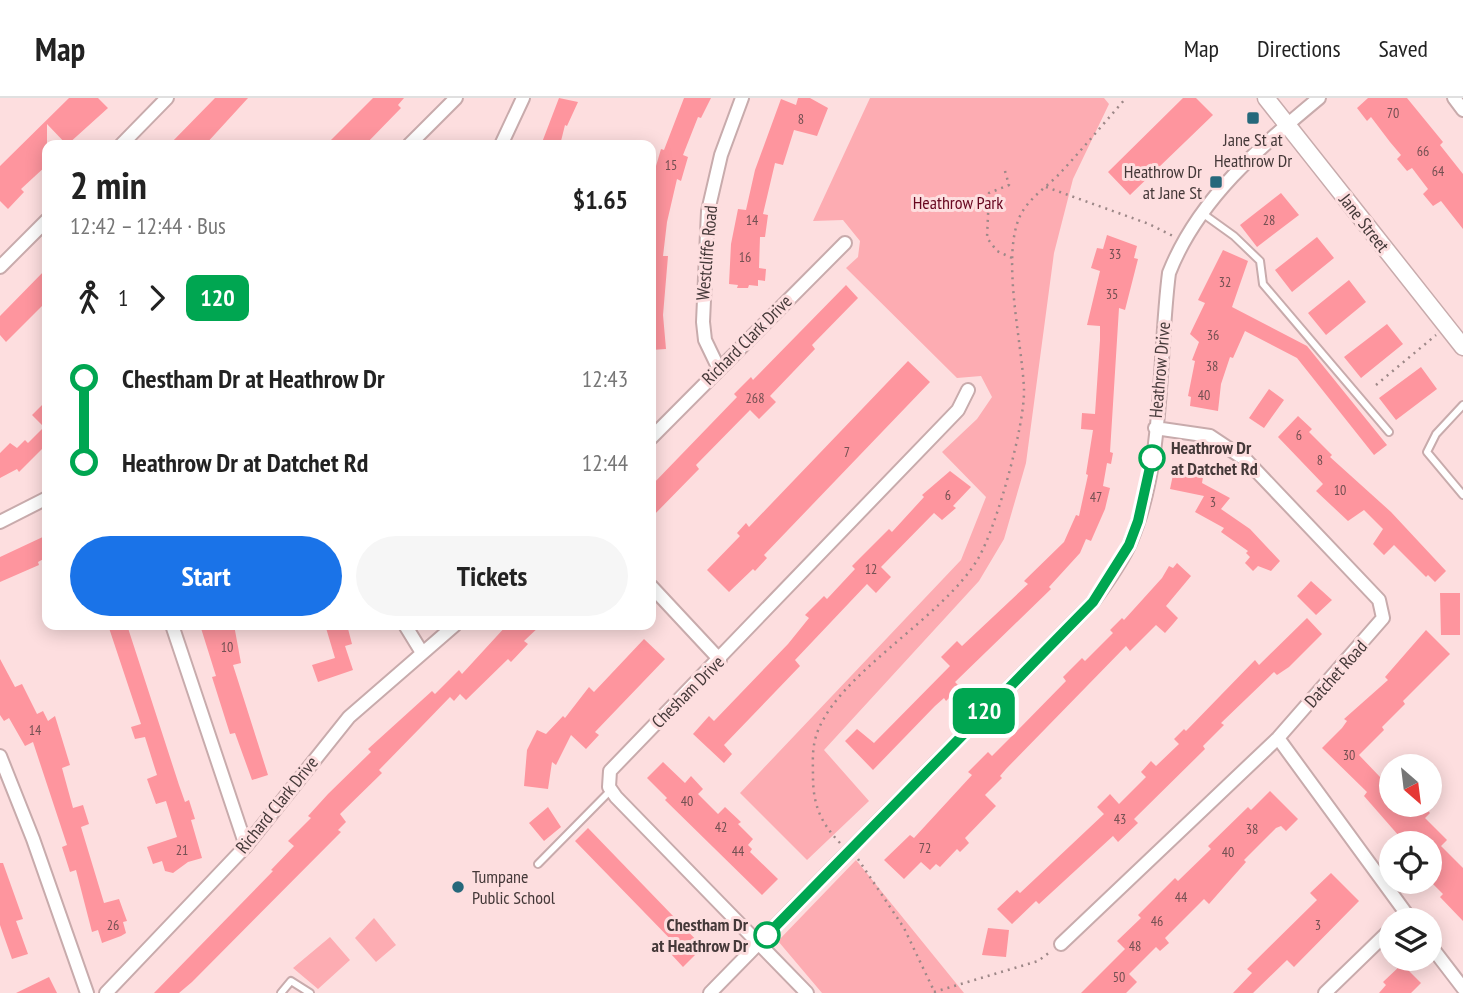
<!DOCTYPE html>
<meta charset="utf-8">
<style>
body{margin:0;font-family:"PT Sans Narrow",sans-serif;background:#f6f6f6;color:#222;height:100vh;display:flex;flex-direction:column;font-size:26px;white-space:nowrap}
*{box-sizing:border-box;margin:0}
p{font-size:23px;color:#767676}
.icon{flex:none;width:38px;height:38px;fill:none;stroke:currentColor;stroke-width:2;stroke-linecap:round;stroke-linejoin:round}
.map{position:relative;flex:1;overflow:hidden}
.sheet{position:absolute;left:42px;top:42px;width:614px;height:490px;display:flex;flex-direction:column;background:#fff;border-radius:14px;box-shadow:0 4px 18px #0003}
.sheet>*{flex:none}
.badge{padding:0 14px;border-radius:10px;font-size:24px;line-height:46px}
.needle{width:46px;rotate:152deg}
.buttons{position:absolute;left:1379px;top:656px;display:grid;gap:14px}
.buttons a{display:grid;place-items:center;width:63px;height:63px;border-radius:50%;background:#fff;box-shadow:0 4px 18px #0003;font-size:35px}
.map>.badge{position:absolute;translate:-50% -50%;box-shadow:0 0 0 4px #fff}
.legs{display:flex;align-items:center;gap:10px;height:77px;padding:0 28px;font-size:23px}
.legs p{margin-inline-start:auto}
.overview{display:flex;align-items:center;justify-content:space-between;height:119px;padding:0 28px}
h1{font-size:38px;font-weight:600;line-height:52px}
.primary-button{display:flex;gap:14px;margin-top:auto;padding:14px 28px}
.primary-button a{flex:1;height:80px;border-radius:42px;background:#1a73e8;color:#fff;font-size:28px;font-weight:600;line-height:80px;text-align:center}
.primary-button a+a{background:#f6f6f6;color:#222}
ul{padding:0 28px;list-style:none}
li{display:flex;align-items:center;gap:24px;height:84px;font-size:26px}
li i{display:grid;place-items:center;width:10px;height:100%;margin:0 9px;background:currentColor}
li i::after{content:'';width:18px;height:18px;margin:-9px;border:5px solid;border-radius:50%;background:#fff}
li p{margin-inline-start:auto}
li:first-child i{background:linear-gradient(#0000 50%,currentColor 0)}
li:last-child i{background:linear-gradient(currentColor 50%,#0000 0)}
header{display:flex;align-items:center;gap:42px;box-sizing:border-box;height:98px;padding:0 35px;background:#fff;border-bottom:2px solid #e0e0e0}
header strong{font-size:33px}
nav{display:flex;gap:38px;margin-inline-start:auto;font-size:24px}
.map>svg:first-child{display:block}
</style>
<header>
<strong>Map</strong>
<nav><a>Map</a><a>Directions</a><a>Saved</a></nav>
</header>
<div class="map">
<svg width="1463" height="895" viewBox="0 0 1463 895">
<rect width="100%" height="100%" fill="#fddedf"/>
<path fill="#fdacb2" d="M870,0H1104L1109,6L1073,81L1054,155L1026,365L1004,441L979,483L824,652L869,703L807,762L740,695L961,462L986,399L942,354L977,321L992,299L981,278L957,280L846,170L858,159L860,143L843,122L813,123Z
M856,762L964,895H822L778,843Z
M374,820L396,847L376,864L355,840Z
M330,839L350,862L318,891L293,870Z"/>
<path fill="#fe959e" d="M69,0H98L108,10L67,47L47,26V67L21,91L24,94L8,111L0,103V68Z
M215,0H248L205,47H169Z
M373,0H404L398,7L401,10L365,47H326Z
M559,0L578,4L567,28L565,27L560,47H541Z
M684,0H711L701,20L698,19L683,57L688,59L681,83L677,81L667,124L663,158H668L663,217L666,251L651,252V85L661,51L664,52Z
M798,0H810L828,10L817,38L794,32L783,67L775,65L763,116L768,117L765,139H760L759,170L766,171L765,183L758,182V188L749,187L748,190H737L738,187L729,186L731,146L738,111L746,112L755,72L781,1L796,7Z
M1183,0H1196L1213,17L1130,97L1108,74Z
M1368,0H1407L1443,44L1440,47L1463,76V131L1441,103L1433,108L1423,96L1428,91L1412,70L1407,73L1397,61L1401,57L1390,44L1371,19L1367,23L1357,10Z
M1281,95L1299,117L1257,149L1240,127Z
M1107,137L1137,148L1134,160L1138,161L1125,212L1119,210L1110,354L1113,355L1111,366L1107,365L1103,388L1110,390L1105,411L1091,443L1086,441L1080,455L1049,489L1051,491L955,584L960,589L946,603L944,600L935,608L873,672L845,643L857,631L874,645L950,568L941,559L957,543L962,548L1028,486L1024,483L1064,444L1076,417L1079,418L1088,377L1086,376L1093,332L1081,331L1082,315L1095,316L1100,242V228L1087,227L1100,173L1091,170L1097,150L1103,151Z
M1317,139L1334,160L1292,194L1275,172Z
M1223,152L1248,163L1232,209L1307,248L1387,347L1374,357L1297,260L1245,233L1233,260L1230,259L1221,286L1218,313L1190,308L1191,299L1188,298L1195,263L1192,262L1199,244L1190,236L1205,205L1198,202Z
M47,170V203L6,244L0,237V218Z
M1349,182L1366,204L1326,237L1308,215Z
M846,187L858,200L812,247L815,251L770,298L776,304L759,321L750,312L696,367L699,371L651,420V388L737,299L734,296L751,279L753,282Z
M1387,226L1403,246L1361,280L1344,259Z
M908,263L930,284L764,457L767,460L755,473L753,471L729,494L707,472L740,438L737,435L746,425L749,429Z
M1421,269L1437,291L1396,322L1379,300Z
M1269,291L1284,302L1264,330L1249,320Z
M47,302V346L19,374L17,371L0,380V355L10,345L17,350L25,342L28,345L44,329L32,317Z
M1298,318L1312,331L1309,334L1332,357L1330,359L1391,414L1446,473L1435,484L1428,477L1426,479L1394,447L1384,457L1373,446L1383,431L1364,412L1348,423L1316,393L1323,386L1278,339Z
M1174,372L1203,379L1202,385L1230,400L1221,411L1250,431L1280,463L1271,473L1258,468L1253,473L1245,465L1250,459L1246,455L1248,453L1221,434L1224,430L1195,414L1204,398L1170,391Z
M950,373L971,389L953,408L956,410L942,422L934,415L881,469L891,479L876,495L867,486L795,562L800,568L724,647L732,656L724,665L693,636L709,618L714,623L788,546L809,520L805,517L824,498L827,501L855,471L852,468L889,431L892,434L924,399L922,397Z
M47,437V459L38,464L39,467L0,484V459Z
M1177,465L1191,478L1166,508L1178,520L1173,526L1165,535L1156,527L1130,553L1126,548L1006,671L1000,678L1002,680L985,697L996,708L965,740L969,745L960,754L957,751L940,769L936,766L930,772L921,764L904,781L884,762L910,737L914,740L972,677L968,674L988,654L992,658L1015,635L1066,583L1063,579L1082,560L1085,563L1113,535L1110,532L1122,520L1124,522L1162,480L1169,468L1173,470Z
M1311,483L1332,502L1316,517L1297,498Z
M1440,495H1460V537H1441Z
M1307,520L1322,536L1289,569L1277,577L1274,574L1221,625L1224,627L1203,648L1205,651L1134,721L1138,725L1118,744L1113,738L1039,806L1036,803L1012,826L997,811L1017,792L1020,795L1104,716L1097,709L1110,696L1119,706L1146,679L1141,674L1151,663L1156,668L1179,646L1174,641L1184,631L1186,633L1255,562L1259,567Z
M108,527H127L179,687L185,704L189,702L195,721L191,722L202,760L188,764L173,775L165,773L162,763L153,766L147,749L177,739L166,703L156,706L147,681L157,677L145,639L135,641L131,629L141,626Z
M200,527H234L241,565L233,567L268,677L252,682L235,635L230,636L212,579L216,578Z
M337,527H347L352,546L345,548L353,572L318,584L312,567L335,560L326,530Z
M507,527H541L524,543L528,546L511,564L508,561L466,602L460,596L454,603L450,599L421,629L379,672L382,675L340,716L346,724L338,732L341,734L192,884L179,895H154L273,773L271,772L294,748L288,743L311,720L308,718L328,696L371,654L368,651L432,593L435,596L459,572L462,576Z
M1426,532L1450,556L1403,603L1405,606L1382,629L1384,632L1359,657L1381,680L1391,670V707H1422L1430,715L1425,720L1447,742L1441,748L1463,770V823L1440,799L1443,796L1430,783V746H1406L1364,698L1367,694L1322,650L1342,630L1347,623L1344,621L1388,582L1385,579Z
M644,541L665,561L595,634L599,637L586,651L571,637L556,667L552,664L548,691L524,688L527,652L537,632L546,636L563,618L565,620L589,589L594,594Z
M0,561L15,589L22,586L37,616L43,613L48,623L55,618L70,667L62,670L73,710L83,707L89,726L81,729L104,805L119,801L127,823L123,824L126,835L121,838L102,845L98,832L92,834L76,772L70,774L62,749L67,747L33,644L25,648L9,620L4,623L0,617Z
M663,664L685,685L691,678L703,691L698,696L718,716L725,709L741,724L738,726L753,741L748,747L752,751L750,754L778,781L762,797L665,702L667,700L647,680Z
M1270,693L1298,721L1286,733L1281,728L1276,730L1244,762L1246,764L1209,806L1204,801L1165,840L1169,845L1160,853L1156,849L1129,876L1137,884L1126,895H1081L1125,851L1117,843L1141,820L1138,817L1175,780L1178,783L1211,751L1208,748L1248,709L1251,712Z
M548,709L561,729L544,743L529,725Z
M588,730L703,849L683,869L671,856L678,849L575,743Z
M0,765H3L23,821L16,823L28,856L12,861L0,827Z
M1331,775L1359,803L1294,869L1287,862L1253,895H1233L1252,875L1247,871L1317,802L1310,795Z
M988,830L1009,832L1006,859L982,857Z
M1402,866L1421,885L1411,895H1379L1386,887L1383,884Z
M49,879L57,895H16Z"/>
<g fill="none" stroke-linecap="round" stroke-linejoin="round">
<g stroke="#c8abac" stroke-width="10">
<path id="lane" d="M1202,115L1234,138L1260,163L1263,186L1389,334
M1463,307L1436,336L1427,354L1463,397
M538,766L611,692
M281,895L291,883L310,895"/>
</g>
<g stroke="#c8abac" stroke-width="16">
<path id="street" d="M1454,0L1463,12
M121,47L167,0
M409,47L456,0
M501,47L523,0
M0,169L47,122
M718,269L705,242L703,224L708,113L721,57L742,0
M651,340L845,145
M0,424L47,400
M651,488L720,562
M172,527L246,748
M405,527L421,553
M1278,640L1411,822
M0,658L33,741L87,895
M1061,846L1278,640L1383,520L1379,502L1246,362L1210,338L1155,330
M1430,847L1463,890
M106,895L246,748L349,619L455,527
M710,895L1093,504C1106,485 1121,466 1130,445C1165,365 1158,261 1169,175C1198,101 1259,50 1319,0
M807,895L616,699L609,689L610,673L958,312L968,292
M1325,895L1391,831"/>
</g>
<g stroke="#c8abac" stroke-width="19">
<path id="secondary" d="M1266,0L1463,249"/>
</g>
<path stroke="#9d8888" stroke-width="2.5" stroke-dasharray="2 5" stroke-linecap="butt" d="M1005,73L1009,87L989,95L987,140L997,153L1012,160
M1046,89L1149,126L1173,138
M1376,287L1436,237
M840,745C821,725 813,707 813,679C813,667 812,654 815,642C830,579 944,521 979,459C997,427 1025,327 1024,291C1022,244 1001,159 1020,118C1029,99 1050,87 1063,72C1085,48 1105,24 1126,0
M858,761L904,830L935,895
M934,894L1038,863L1050,854"/>
<use href="#lane" stroke="#fff" stroke-width="6"/>
<use href="#street" stroke="#fff" stroke-width="12"/>
<use href="#secondary" stroke="#fff" stroke-width="16"/>
</g>
<g fill="none" stroke-linecap="round" stroke-linejoin="round">
<g stroke="#fff" stroke-width="16">
<path id="line-1" d="M767,837L1093,504L1129,447L1138,423L1152,360"/>
</g>
<use href="#line-1" stroke="#00a651" stroke-width="10"/>
</g>
<g fill="#26687b" stroke="#fddedf" stroke-width="2.5">
<rect x="1246" y="13" width="14" height="14" rx="3.5"/>
<rect x="1209" y="77" width="14" height="14" rx="3.5"/>
<circle cx="458" cy="789" r="7"/>
</g>
<g fill="#fff" stroke="#00a651" stroke-width="3.5">
<circle cx="1152" cy="360" r="12"/>
<circle cx="767" cy="837" r="12"/>
</g>
<g text-anchor="middle" stroke-width="6" stroke-linejoin="round" paint-order="stroke">
<g font-size="14" fill="#735052">
<text x="1393" y="20">70</text>
<text x="801" y="26">8</text>
<text x="1423" y="58">66</text>
<text x="671" y="72">15</text>
<text x="1438" y="78">64</text>
<text x="752" y="127">14</text>
<text x="1269" y="127">28</text>
<text x="1115" y="161">33</text>
<text x="745" y="164">16</text>
<text x="1225" y="189">32</text>
<text x="1112" y="201">35</text>
<text x="1213" y="242">36</text>
<text x="1212" y="273">38</text>
<text x="1204" y="302">40</text>
<text x="755" y="305">268</text>
<text x="1299" y="342">6</text>
<text x="847" y="359">7</text>
<text x="1320" y="367">8</text>
<text x="1340" y="397">10</text>
<text x="948" y="402">6</text>
<text x="1096" y="404">47</text>
<text x="1213" y="409">3</text>
<text x="871" y="476">12</text>
<text x="227" y="554">10</text>
<text x="35" y="637">14</text>
<text x="1349" y="662">30</text>
<text x="687" y="708">40</text>
<text x="1120" y="726">43</text>
<text x="721" y="734">42</text>
<text x="1252" y="736">38</text>
<text x="925" y="755">72</text>
<text x="182" y="757">21</text>
<text x="738" y="758">44</text>
<text x="1228" y="759">40</text>
<text x="1181" y="804">44</text>
<text x="1157" y="828">46</text>
<text x="113" y="832">26</text>
<text x="1318" y="832">3</text>
<text x="1135" y="853">48</text>
<text x="1119" y="884">50</text>
</g>
<g font-size="18" fill="#453939" stroke="#fddedf">
<text x="1253" y="48">Jane St at<tspan x="1253" dy="21">Heathrow Dr</tspan></text>
<text x="1202" y="80" text-anchor="end">Heathrow Dr<tspan x="1202" dy="21">at Jane St</tspan></text>
<text x="472" y="785" text-anchor="start">Tumpane<tspan x="472" dy="21">Public School</tspan></text>
</g>
<g font-size="18" fill="#670720" stroke="#fddedf">
<text x="958" y="111">Heathrow Park</text>
</g>
<g font-size="18" fill="#453939" stroke="#fddedf">
<text transform="translate(1364 125) rotate(52)" y="6">Jane Street</text>
<text transform="translate(707 155) rotate(-85)" y="6">Westcliffe Road</text>
<text transform="translate(747 242) rotate(-45)" y="6">Richard Clark Drive</text>
<text transform="translate(1160 272) rotate(-85)" y="6">Heathrow Drive</text>
<text transform="translate(1336 576) rotate(-48)" y="6">Datchet Road</text>
<text transform="translate(688 594) rotate(-45)" y="6">Chesham Drive</text>
<text transform="translate(277 707) rotate(-51)" y="6">Richard Clark Drive</text>
</g>
<g font-size="18" font-weight="bold" fill="#453939" stroke="#fddedf" text-anchor="start">
<text x="1171" y="356">Heathrow Dr<tspan x="1171" dy="21">at Datchet Rd</tspan></text>
<text x="748" y="833" text-anchor="end">Chestham Dr<tspan x="748" dy="21">at Heathrow Dr</tspan></text>
</g>
</g>
</svg>
<div class="buttons">
<a><svg class="needle" viewBox="-14 -14 28 28"><path d="M0-13l5 13h-10z" fill="#e53935"/><path d="M0 13l5-13h-10z" fill="#767676"/></svg></a>
<a><svg class="icon" aria-label="locate" viewBox="0 0 24 24"><circle cx="12" cy="12" r="6"/><path d="M12 2v4M12 18v4M2 12h4M18 12h4"/></svg></a>
<a><svg class="icon" aria-label="layers" viewBox="0 0 24 24"><path d="M12 4l9 5-9 5-9-5zM3 14l9 5 9-5"/></svg></a>
</div>
<b class="badge" style="left:984px;top:613px;background:#00a651;color:#fff">120</b>
<section class="sheet">
<div class="overview"><div><h1>2 min</h1><p>12:42 – 12:44 · Bus</p></div><b>$1.65</b></div>
<div class="legs"><svg class="icon" aria-label="walk" viewBox="0 0 24 24"><circle cx="13" cy="4" r="2"/><path d="M13 8l-2 6 4 7M11 14l-3 7M7 12l3-4h3l4 4"/></svg>1<svg class="icon" aria-label="forward" viewBox="0 0 24 24"><path d="M9 5l7 7-7 7"/></svg><b class="badge" style="background:#00a651;color:#fff">120</b></div>
<ul>
<li><i style="color:#00a651"></i><b>Chestham Dr at Heathrow Dr</b><p>12:43</p></li>
<li><i style="color:#00a651"></i><b>Heathrow Dr at Datchet Rd</b><p>12:44</p></li>
</ul>
<div class="primary-button"><a>Start</a><a>Tickets</a></div>
</section>
</div>
